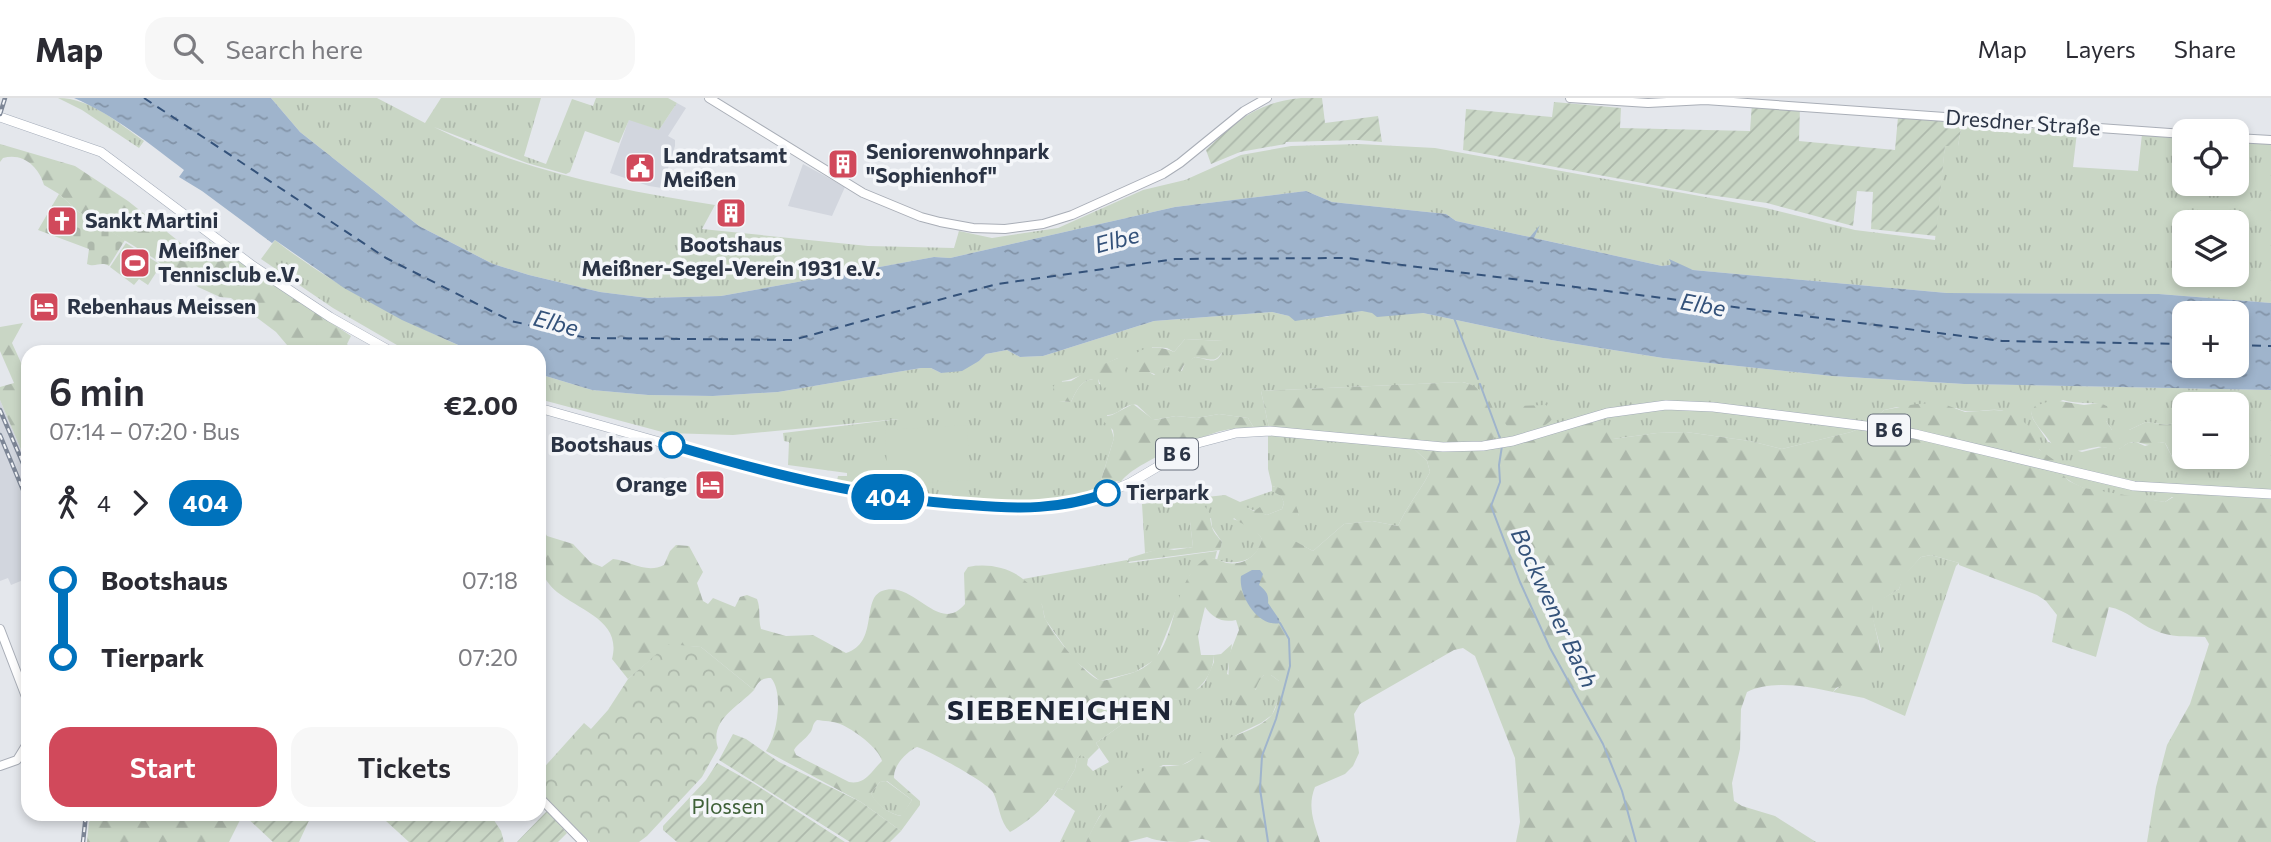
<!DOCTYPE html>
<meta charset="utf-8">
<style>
body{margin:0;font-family:Commissioner,sans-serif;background:#f7f7f7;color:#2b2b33;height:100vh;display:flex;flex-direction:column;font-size:26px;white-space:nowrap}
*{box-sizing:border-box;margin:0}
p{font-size:23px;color:#7c7c81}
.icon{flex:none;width:38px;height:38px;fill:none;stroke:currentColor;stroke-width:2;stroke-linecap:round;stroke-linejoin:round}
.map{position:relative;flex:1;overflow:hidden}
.drawer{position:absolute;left:21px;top:247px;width:525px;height:476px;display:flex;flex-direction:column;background:#fff;border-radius:21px;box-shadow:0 4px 10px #0003}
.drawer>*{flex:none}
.badge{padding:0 14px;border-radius:23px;font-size:24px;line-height:46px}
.fabs{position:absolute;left:2172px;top:21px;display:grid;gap:14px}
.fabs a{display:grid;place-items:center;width:77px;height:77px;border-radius:14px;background:#fff;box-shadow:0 4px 10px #0003;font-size:35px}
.map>.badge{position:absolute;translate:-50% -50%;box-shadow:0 0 0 4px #fff}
.legs{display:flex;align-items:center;gap:10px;height:77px;padding:0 28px;font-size:23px}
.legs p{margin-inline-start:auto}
.head{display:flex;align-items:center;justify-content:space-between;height:119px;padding:0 28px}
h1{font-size:38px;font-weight:600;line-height:52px}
.cta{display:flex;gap:14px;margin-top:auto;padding:14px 28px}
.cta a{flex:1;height:80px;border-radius:21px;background:#d1495b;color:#fff;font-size:28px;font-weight:600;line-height:80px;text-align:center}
.cta a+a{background:#f7f7f7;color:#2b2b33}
ul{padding:0 28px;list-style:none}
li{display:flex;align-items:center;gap:24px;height:77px;font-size:26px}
li i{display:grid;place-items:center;width:10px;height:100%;margin:0 9px;background:currentColor}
li i::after{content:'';width:18px;height:18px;margin:-9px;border:5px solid;border-radius:50%;background:#fff}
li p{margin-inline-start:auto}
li:first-child i{background:linear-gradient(#0000 50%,currentColor 0)}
li:last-child i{background:linear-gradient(currentColor 50%,#0000 0)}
header{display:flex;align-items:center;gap:42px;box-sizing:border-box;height:98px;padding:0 35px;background:#fff;border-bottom:2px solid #e1e1e2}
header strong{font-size:33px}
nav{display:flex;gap:38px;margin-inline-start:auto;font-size:24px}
.search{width:490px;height:63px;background:#f7f7f7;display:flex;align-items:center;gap:18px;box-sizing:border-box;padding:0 24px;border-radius:21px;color:#7c7c81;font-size:26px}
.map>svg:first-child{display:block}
</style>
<header>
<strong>Map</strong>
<div class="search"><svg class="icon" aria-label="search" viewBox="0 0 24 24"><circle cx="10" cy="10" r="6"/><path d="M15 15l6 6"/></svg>Search here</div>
<nav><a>Map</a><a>Layers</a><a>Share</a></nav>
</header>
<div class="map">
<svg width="2271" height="744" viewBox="0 0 2271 744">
<defs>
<pattern id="grass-tufts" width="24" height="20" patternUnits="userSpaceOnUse" patternTransform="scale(1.75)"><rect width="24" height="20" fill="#c9d6c5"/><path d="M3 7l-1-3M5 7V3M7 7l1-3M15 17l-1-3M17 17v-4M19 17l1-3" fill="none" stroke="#adb8ab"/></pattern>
<pattern id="forest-firs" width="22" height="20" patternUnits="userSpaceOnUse" patternTransform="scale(1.75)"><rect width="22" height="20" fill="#c9d6c5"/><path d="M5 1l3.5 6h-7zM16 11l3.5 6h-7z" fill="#adb8ab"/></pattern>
<pattern id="cemetery-stones" width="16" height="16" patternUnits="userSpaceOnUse" patternTransform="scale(1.75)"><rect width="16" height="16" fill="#c9d6c5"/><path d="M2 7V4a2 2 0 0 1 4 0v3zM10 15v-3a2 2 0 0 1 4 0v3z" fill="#adb8ab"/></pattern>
<pattern id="park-crowns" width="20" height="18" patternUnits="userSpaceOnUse" patternTransform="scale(1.75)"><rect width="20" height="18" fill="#c9d6c5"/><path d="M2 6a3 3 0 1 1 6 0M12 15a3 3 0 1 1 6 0" fill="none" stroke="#adb8ab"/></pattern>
<pattern id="garden-furrows" width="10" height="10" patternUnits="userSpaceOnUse" patternTransform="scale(1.75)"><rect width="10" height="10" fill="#c9d6c5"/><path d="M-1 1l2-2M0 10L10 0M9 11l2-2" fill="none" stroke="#adb8ab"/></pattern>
<pattern id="water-ripples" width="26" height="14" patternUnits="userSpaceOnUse" patternTransform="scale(1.75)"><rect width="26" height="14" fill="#9fb4cc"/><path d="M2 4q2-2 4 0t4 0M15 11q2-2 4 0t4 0" fill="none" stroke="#8293a7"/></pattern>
</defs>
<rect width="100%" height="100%" fill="#e4e7ec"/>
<path fill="#d2d6de" d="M677,5L686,10L668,38L675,42V48L662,90L649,88L610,75L629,21L659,32Z
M803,66L845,89L832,118L788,108Z
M0,302L28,368V480L11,487L8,480L0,483Z"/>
<path fill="url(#grass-tufts)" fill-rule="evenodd" d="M58,0C91,0 118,25 144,43L139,50L82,12Z
M271,0H377L425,25L441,0H541L524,58L546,66L572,1L593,8L596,0H668L677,5L659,32L629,22L619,45L585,33L570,74L566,76L527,65L434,29C522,73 618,92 715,107L702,131L868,148L954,150L959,133L992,140L1058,130L1143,92L1185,82L1241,57L1291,48L1359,46L1435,50L1766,110L1855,132L1935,142L1945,47L1958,48L1962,25L2077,34L2073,69L2138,73L2142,36L2184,39V51L2180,50L2176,54L2177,59L2184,63V86H2236L2237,44L2271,46V205L2159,196L1947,195L1693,172L1672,165L1670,167L1662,168L1456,123L1446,116L1332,104L1306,93L1175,109L950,160L934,159L721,198L648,200L600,194L529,177L493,166L419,128L300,34ZM2184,124H2236V177H2184Z
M275,142C335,189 403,223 474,254H409L333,210L261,161Z
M1362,213L1423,215L1551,242L1663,260L1832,278L1964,286L2271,292V400L2172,399L2165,404C2138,400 2092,399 2070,383C2059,376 2048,362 2040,352C2027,336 2030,326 2009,315C1993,306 1974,319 1956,310L1897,309L1884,312L1866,328L1851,334L1782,351L1750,343L1686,334L1657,335L1613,341L1540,339L1492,351C1493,330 1499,312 1482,296C1475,289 1472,286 1462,284L1261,293L1269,330H1254L1248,320L1219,316L1197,320L1176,318L1153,322L1137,307C1125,304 1119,318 1107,317L1114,340L1097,395C1050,410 1002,406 953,403L952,397L879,394L836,387L838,378H847V375L788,367L789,344L784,343L783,335L899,321L733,337L666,335L539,301V276L592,292L648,297L713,298L778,294L921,270H931L941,275L979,263L986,256L1007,252L1020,259L1043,258L1154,223L1272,214L1289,218L1326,219L1339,215ZM1185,241L1223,243L1224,251C1216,269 1210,261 1195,259C1188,263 1184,265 1182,273L1173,267L1165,269L1154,277L1149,274L1152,249L1167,250L1174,254ZM1118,260V288L1099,286L1098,281C1082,280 1077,291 1071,304L1059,303L1062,283C1073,283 1105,266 1118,260ZM2063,302C2078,307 2096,303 2107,308L2106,323L2112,332H2129L2146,324L2167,327L2184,322V306H2236V359H2172L2165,345L2159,344L2145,348L2136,344L2128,345L2119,351L2102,349L2082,354L2048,344L2033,321L2031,314Z
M1268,336L1409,346L1427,363L1430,374C1420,393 1407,408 1398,428L1372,423L1344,426L1313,453L1292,442L1299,417L1274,388H1272L1268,371Z
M1272,393L1281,397L1284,405L1282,411L1267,417C1263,416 1252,412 1248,410L1233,421C1245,425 1256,430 1262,441C1257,463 1238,468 1217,462L1222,444L1212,429L1211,420L1190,424L1193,449C1177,451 1161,450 1145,455L1142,406L1225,397L1240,404Z
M1217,453L1215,461L1212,460L1190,477L1156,561L1135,574L1100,583L1074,562L1045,521L1042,507L1023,481L1127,462L1129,465Z
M1931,457L1959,465L1956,468L1905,618L1864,600L1833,594L1881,552L1872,518L1873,506L1899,491L1903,478L1921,459Z
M1232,546L1227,576L1256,592L1257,583L1264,577H1271L1279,583V600L1272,617L1261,625L1242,634L1182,667H1163L1125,687L1099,719L1086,744H1060L1075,713L1054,697L1058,690L1063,692L1075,671L1077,660L1081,656L1088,661L1087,667L1093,673L1109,664L1096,645L1131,620L1146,619L1166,603L1178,601L1199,590L1205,584L1214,564V557L1221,556Z
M886,683L912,702L902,718C890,716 875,707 871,695L880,684Z"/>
<path fill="url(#forest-firs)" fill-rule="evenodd" d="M0,46L75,68L128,103L196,157L209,143L351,238L347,246L354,254H299L287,247L276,234L231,200L220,199L198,189L185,179L181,183L155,161L79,114L59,96L44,87C39,69 23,54 3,60L0,64Z
M23,225L12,245L28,280V368L0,302V289L14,285L0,253V229Z
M1185,241L1223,243L1230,245C1213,265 1220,263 1195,259L1184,267L1180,274L1173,268L1165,269L1160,278L1149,274H1138L1132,268L1133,258C1145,247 1160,248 1174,254Z
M1118,260L1122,264L1126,275L1120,279L1119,288L1102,290L1098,281C1082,280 1077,291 1071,304L1059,303L1053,293V289L1057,284L1071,283L1087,273Z
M1462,284C1484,288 1496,307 1496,329C1495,336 1492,344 1493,351L1510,348L1600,322L1613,341L1657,335L1686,334L1750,343L1782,351L1851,334L1866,328L1884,312L1916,306L1941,305L1965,314L1994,312L2007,313L2019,319L2027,327L2040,352L2054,362L2061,375L2069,383L2084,390L2165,404L2180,395L2271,400V744H2147L2156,689L2167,647L2190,606L2209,546L2205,539C2188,538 2170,540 2154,532C2138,525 2127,512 2109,509L2096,559L2052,544L2057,517L2046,503L2037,497L1959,467V465L1931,457L1921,459L1904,478L1899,491L1873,507C1871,527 1882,544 1880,564L1858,580L1836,590L1833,594C1807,588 1772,582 1747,594L1741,611L1740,651L1732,685L1734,703L1742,708L1775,718L1816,744H1516L1520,724L1515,660L1475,558L1463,550L1454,552L1360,606L1354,616L1359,655L1353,668L1345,676L1315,689C1307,709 1314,724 1320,744H1211C1201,738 1198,743 1188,744C1175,744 1159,744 1147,739L1128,744H1086C1098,719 1117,687 1143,673C1155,667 1167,669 1180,667C1190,666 1198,656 1207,650C1224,640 1264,631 1273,615C1279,605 1279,594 1279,583L1271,577H1264C1254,586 1256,601 1245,611L1239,610L1232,603L1228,594L1229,557L1239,532L1236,522C1222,525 1213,520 1205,509L1198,538L1201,557H1214C1213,577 1200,593 1182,600C1177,602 1170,602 1165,604C1152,609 1148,624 1131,620L1096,645L1099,650L1088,661L1081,657L1077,660L1075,671L1063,692L1058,690C1044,710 1031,722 1010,734C999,723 1000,708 993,694C988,685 928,652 917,649C906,654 893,668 894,680L920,703V707L901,733L861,704L766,653C777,638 784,595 771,580C761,580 758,584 754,592L701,549L668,547L628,581L612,561C622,523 581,513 557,494C549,488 545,479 539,472V424L547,438L573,446L590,464L602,469L613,461C631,463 646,476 664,467L670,453L676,447L689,448L703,474L697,485L703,503L708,506L713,500L735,509L740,499L747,497L757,501C761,511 758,520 761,531L786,538L813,537L846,555C879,545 861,501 882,493C914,481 938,538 965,506L964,475L968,469C998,463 1031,476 1042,507C1044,512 1043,518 1046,522C1052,535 1086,578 1099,582C1106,584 1117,579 1125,577C1178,565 1166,512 1191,475C1196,469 1203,459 1212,460C1216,460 1222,464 1227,465C1244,468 1258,457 1262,441C1254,428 1239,427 1231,417L1236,407L1240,406L1254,413L1260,409L1264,416L1267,417L1282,411L1284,405L1281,398L1272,393V388C1295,390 1308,425 1293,442L1313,453L1344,426L1372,423L1398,428C1407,408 1420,393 1430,374L1427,363L1409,346L1269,330L1261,293ZM817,622C824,623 833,623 840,626C853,631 879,650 882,663C871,673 866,687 849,684L796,657L794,652C798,645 805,642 809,636C814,631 811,627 817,622ZM887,683L912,702L901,718C890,716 876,707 871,695L880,684Z
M2053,302L2084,307L2100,305L2107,308L2109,315L2106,323L2112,332H2129L2146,324L2167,327L2184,322V359H2214C2205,364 2184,367 2174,360C2170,357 2168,349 2165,345L2159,344C2148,352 2140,341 2129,345C2125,346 2123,350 2119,351C2112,353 2105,348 2097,349C2073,353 2062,362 2045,337C2039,329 2033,324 2031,314L2035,308Z
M1133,306L1154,322L1176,318L1197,320L1219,316L1248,320L1254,330C1243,330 1232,330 1221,333C1199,339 1132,366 1121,384L1116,383L1114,388L1097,395L1114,340L1113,332L1102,322L1103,319L1112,317Z
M1546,307L1555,316C1549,332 1526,333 1510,332L1502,321L1506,311L1518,308Z
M1204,408C1212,415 1209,420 1212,429C1213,434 1219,440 1222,444L1220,452L1127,464L1129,460L1162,450L1174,452L1193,449L1190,424L1194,409Z
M98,716H243L229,744H87L89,724Z"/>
<path fill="url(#cemetery-stones)" d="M59,96L79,114L125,142L109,168C101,163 95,170 87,166L89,151L38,132Z"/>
<path fill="url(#park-crowns)" d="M668,546L701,549L754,592C738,609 709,622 718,650L702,679L647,738L639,744H590L539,693V675L584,625L591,631L608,612L628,581Z"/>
<path fill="url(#garden-furrows)" d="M1301,0H1322L1325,25L1378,18L1382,44L1358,42L1286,44L1285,46L1240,54L1211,66L1206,52C1237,22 1258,4 1301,0Z
M1554,4L1621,10L1620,30L1750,33L1752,5L1800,8L1799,43L1895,52L1898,19L1962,25L1958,48H1945L1936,138L1871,131L1873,94L1857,93L1853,128L1767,105L1702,96L1463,52L1466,11L1552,19Z
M733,636L746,641L779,664L861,704L901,733L890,744H850L719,662Z
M717,665L753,685L845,744H677L663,732V728L706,682Z
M547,713L567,735L558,744H517Z
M243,716H312L299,744H273Z
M389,716H490L501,733L504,744H409L386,723Z"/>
<path fill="#c9d6c5" d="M126,145L161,167L148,187L139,181L134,187L110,169Z
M967,327L970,382L888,387L885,332Z"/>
<path fill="url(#water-ripples)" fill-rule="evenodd" d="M74,0H271L300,34L419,128L493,166L529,177L600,194L648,200L721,198L934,159L950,160L1175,109L1306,93L1332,104L1446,116L1456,123L1530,139L1540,127L1534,140L1662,168L1670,167L1671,165L1669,161L1693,172L1947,195L2159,196L2271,205V292L1964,286L1832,278L1663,260L1551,242L1423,215L1377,219L1372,215L1362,213L1295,223L1289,218L1272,214L1154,223L1043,258L1020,259L1007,252L986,256L979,263L962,273L941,275L931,270H921L778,294L713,298L648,297L592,292L539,276V254H474L402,222L344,190L275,142L272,145L202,93L179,79L184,72C150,46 114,17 74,0ZM2184,215H2236V268H2184Z
M1252,472H1260L1263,476L1259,487C1266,493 1269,496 1268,505L1279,521L1280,525C1258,530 1238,497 1241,478Z"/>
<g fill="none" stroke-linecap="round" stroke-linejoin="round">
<path stroke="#9fb4cc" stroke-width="2" d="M1454,220L1478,281
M1480,286L1501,343
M1502,348L1499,367L1500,384L1491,408L1520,484L1550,550L1603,646L1622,693L1636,744
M1268,744L1260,691L1262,658L1276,621L1290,568L1289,541L1280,525"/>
<path stroke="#34527a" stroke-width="2" stroke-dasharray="9 7" stroke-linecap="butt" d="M144,0L386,160L511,223L587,240L793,242L997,186L1175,161L1347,160L2002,243L2184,246
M2236,247L2271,248"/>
<g stroke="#a9aeb7" stroke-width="10">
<path id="secondary" d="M709,0L863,95L921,119L940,124L973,130L1005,131L1043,126L1072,117L1163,76L1180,65L1244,13L1267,0
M1570,0L1648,5L1705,2L2184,36
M2236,40L2271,42
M0,531L28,604
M0,668L17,662L28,644
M539,699L583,744"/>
</g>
<g stroke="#a3abb8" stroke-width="10">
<path id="primary" d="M0,19L101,54L253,168L330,219L392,254
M539,310L720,361L853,394L898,401L1007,410H1044L1095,400L1130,385L1198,345L1236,335L1270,333L1443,349L1483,348L1513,343L1607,315L1666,307L1713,309L1866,328L1915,336L2134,388L2271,396"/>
</g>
<use href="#secondary" stroke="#fff" stroke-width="8"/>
<use href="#primary" stroke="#fff" stroke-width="9"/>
<g stroke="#7d8696" stroke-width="4.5">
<path id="rail" d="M0,16L5,0
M0,312L28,377
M0,337L28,404
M83,744L86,716"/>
</g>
<use href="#rail" stroke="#f4f6f9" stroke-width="2" stroke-dasharray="5" stroke-linecap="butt"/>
</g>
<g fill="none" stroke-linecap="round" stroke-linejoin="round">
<g stroke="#fff" stroke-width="16">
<path id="line-1" d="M672,347C770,376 868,401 970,407C1018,411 1061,412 1107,395"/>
</g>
<use href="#line-1" stroke="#0072bc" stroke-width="10"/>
</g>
<defs>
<g id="building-square" transform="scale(1.575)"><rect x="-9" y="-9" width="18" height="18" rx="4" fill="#d1495b" stroke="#f4f6f9"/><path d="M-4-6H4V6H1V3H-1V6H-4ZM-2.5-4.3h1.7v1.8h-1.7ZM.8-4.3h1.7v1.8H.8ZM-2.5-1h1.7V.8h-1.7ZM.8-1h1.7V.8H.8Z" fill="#fff"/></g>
<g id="civic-square" transform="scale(1.575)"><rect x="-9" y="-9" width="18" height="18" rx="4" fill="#d1495b" stroke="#f4f6f9"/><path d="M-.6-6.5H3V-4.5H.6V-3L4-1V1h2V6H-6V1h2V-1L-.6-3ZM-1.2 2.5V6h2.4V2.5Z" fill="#fff"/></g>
<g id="church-square" transform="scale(1.575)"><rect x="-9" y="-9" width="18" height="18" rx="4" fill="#d1495b" stroke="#f4f6f9"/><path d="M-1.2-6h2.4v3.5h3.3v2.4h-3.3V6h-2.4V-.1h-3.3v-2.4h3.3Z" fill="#fff"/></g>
<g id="stadium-square" transform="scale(1.575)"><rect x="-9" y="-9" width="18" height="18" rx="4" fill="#d1495b" stroke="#f4f6f9"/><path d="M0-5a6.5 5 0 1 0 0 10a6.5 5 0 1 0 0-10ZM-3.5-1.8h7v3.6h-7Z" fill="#fff"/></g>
<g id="hotel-square" transform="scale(1.575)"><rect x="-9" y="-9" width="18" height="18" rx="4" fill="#d1495b" stroke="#f4f6f9"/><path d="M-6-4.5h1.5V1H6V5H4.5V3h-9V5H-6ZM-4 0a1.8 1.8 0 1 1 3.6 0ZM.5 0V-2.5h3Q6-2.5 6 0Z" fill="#fff"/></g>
</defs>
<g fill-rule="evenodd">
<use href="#building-square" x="843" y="66"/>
<use href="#civic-square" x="640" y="70"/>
<use href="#building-square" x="731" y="115"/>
<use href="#church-square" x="62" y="123"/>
<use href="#stadium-square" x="135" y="165"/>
<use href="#hotel-square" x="44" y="209"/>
<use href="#hotel-square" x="710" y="387"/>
</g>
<g fill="#fff" stroke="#0072bc" stroke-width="3.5">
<circle cx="672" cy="347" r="12"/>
<circle cx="1107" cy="395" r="12"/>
</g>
<g text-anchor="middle" stroke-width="7" stroke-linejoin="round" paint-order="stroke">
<g fill="#f4f6f9" stroke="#676e7b" stroke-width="2">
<rect x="1868" y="316.5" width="42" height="31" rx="5"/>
<rect x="1156" y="340.5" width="42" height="31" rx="5"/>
</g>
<g font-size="19" font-weight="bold" fill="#2b3445">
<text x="1889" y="339">B 6</text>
<text x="1177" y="363">B 6</text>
</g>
<g font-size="21" fill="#2b3445" stroke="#f4f6f9">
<text transform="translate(2023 25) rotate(4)" y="7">Dresdner Straße</text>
</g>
<g font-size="21" font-weight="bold" fill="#2b3445" stroke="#f4f6f9" text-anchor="start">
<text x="866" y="61">Seniorenwohnpark<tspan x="866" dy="24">"Sophienhof"</tspan></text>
<text x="663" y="65">Landratsamt<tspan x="663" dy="24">Meißen</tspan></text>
<text x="85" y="130">Sankt Martini</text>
<text x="731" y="154" text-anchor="middle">Bootshaus<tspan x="731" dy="24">Meißner-Segel-Verein 1931 e.V.</tspan></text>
<text x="158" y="160">Meißner<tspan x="158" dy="24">Tennisclub e.V.</tspan></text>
<text x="67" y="216">Rebenhaus Meissen</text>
<text x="687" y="394" text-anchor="end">Orange</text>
</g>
<g font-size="21" font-weight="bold" fill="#2b3445" stroke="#f4f6f9" text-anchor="end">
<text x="653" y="354">Bootshaus</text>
<text x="1126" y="402" text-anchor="start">Tierpark</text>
</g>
<g font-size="21" fill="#3f6138" stroke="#f4f6f9">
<text x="728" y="716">Plossen</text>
</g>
<g font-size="23" font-style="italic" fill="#34527a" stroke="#f4f6f9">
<text transform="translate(1117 142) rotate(-15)" y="8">Elbe</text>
<text transform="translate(1703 207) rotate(10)" y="8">Elbe</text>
<text transform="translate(556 225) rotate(15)" y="8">Elbe</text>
<text transform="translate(1554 510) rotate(65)" y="8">Bockwener Bach</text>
</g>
<g font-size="28" font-weight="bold" letter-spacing="2" fill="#1d2536" stroke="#f4f6f9">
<text x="1060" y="622">SIEBENEICHEN</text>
</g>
</g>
</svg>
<div class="fabs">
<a><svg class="icon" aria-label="locate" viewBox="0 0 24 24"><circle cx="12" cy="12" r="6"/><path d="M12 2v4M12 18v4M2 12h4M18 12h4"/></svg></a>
<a><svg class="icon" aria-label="layers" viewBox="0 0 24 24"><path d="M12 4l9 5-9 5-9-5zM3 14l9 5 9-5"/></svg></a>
<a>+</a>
<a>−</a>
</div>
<b class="badge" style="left:888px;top:399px;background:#0072bc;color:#fff">404</b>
<section class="drawer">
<div class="head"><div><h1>6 min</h1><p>07:14 – 07:20 · Bus</p></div><b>€2.00</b></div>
<div class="legs"><svg class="icon" aria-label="walk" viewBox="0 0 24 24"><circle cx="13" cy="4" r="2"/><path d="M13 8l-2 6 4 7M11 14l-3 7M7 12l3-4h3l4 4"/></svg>4<svg class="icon" aria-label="forward" viewBox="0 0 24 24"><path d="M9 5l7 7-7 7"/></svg><b class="badge" style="background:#0072bc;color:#fff">404</b></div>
<ul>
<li><i style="color:#0072bc"></i><b>Bootshaus</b><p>07:18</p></li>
<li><i style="color:#0072bc"></i><b>Tierpark</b><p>07:20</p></li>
</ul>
<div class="cta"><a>Start</a><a>Tickets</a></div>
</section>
</div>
